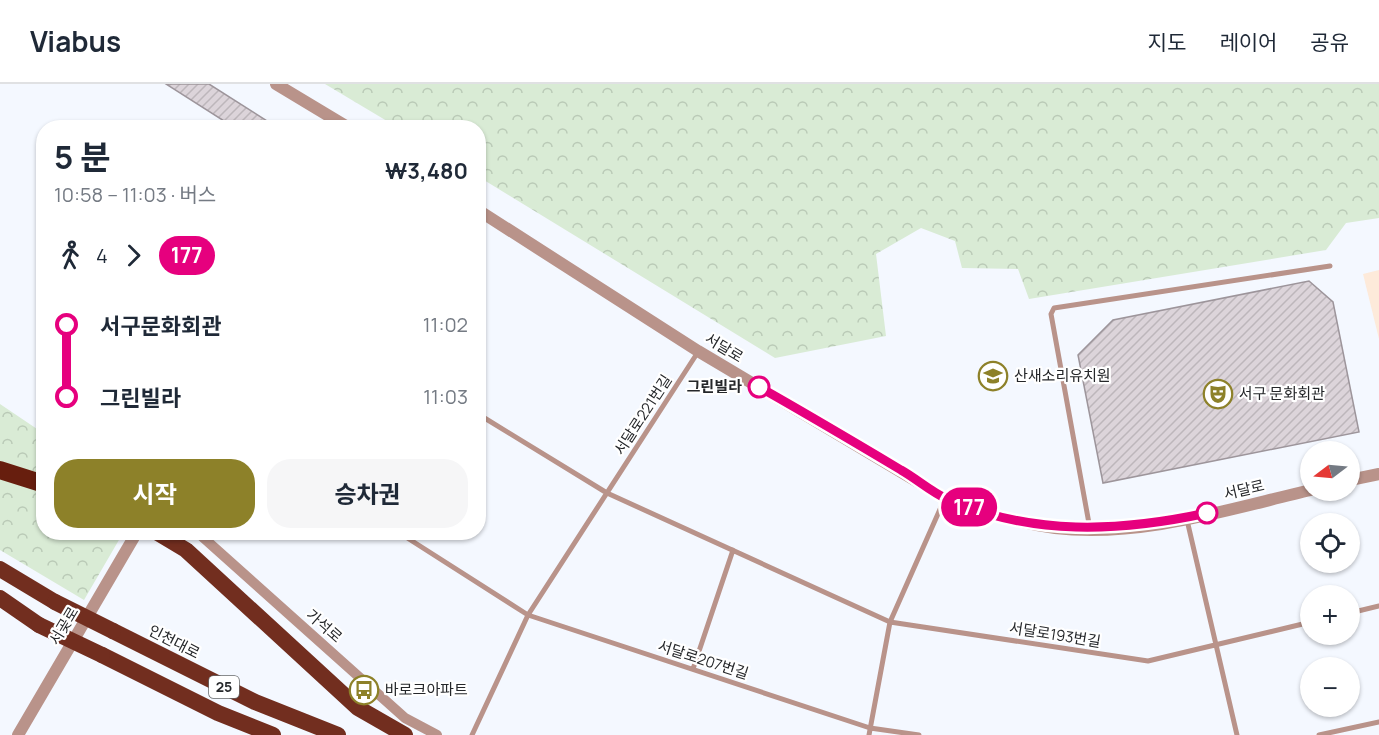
<!DOCTYPE html>
<html lang="ko">
<meta charset="utf-8">
<style>
body{margin:0;font-family:Manrope,"Noto Sans KR",sans-serif;background:#f6f6f7;color:#1f2937;height:100vh;display:flex;flex-direction:column;font-size:22px;white-space:nowrap}
*{box-sizing:border-box;margin:0}
p{font-size:20px;color:#747a83}
.icon{flex:none;width:33px;height:33px;fill:none;stroke:currentColor;stroke-width:2;stroke-linecap:round;stroke-linejoin:round}
.map{position:relative;flex:1;overflow:hidden}
.panel{position:absolute;left:36px;top:36px;width:450px;height:420px;display:flex;flex-direction:column;background:#fff;border-radius:24px;box-shadow:0 2px 4px #0004}
.panel>*{flex:none}
.badge{padding:0 12px;border-radius:20px;font-size:21px;line-height:39px}
.needle{width:39px;rotate:254deg}
.fabs{position:absolute;left:1300px;top:357px;display:grid;gap:12px}
.fabs a{display:grid;place-items:center;width:60px;height:60px;border-radius:50%;background:#fff;box-shadow:0 2px 4px #0004;font-size:30px}
.map>.badge{position:absolute;translate:-50% -50%;box-shadow:0 0 0 3px #fff}
.legs{display:flex;align-items:center;gap:9px;height:66px;padding:0 18px;font-size:20px}
.legs p{margin-inline-start:auto}
.summary{display:flex;align-items:center;justify-content:space-between;height:102px;padding:0 18px}
h1{font-size:33px;font-weight:700;line-height:45px}
.cta{display:flex;gap:12px;margin-top:auto;padding:12px 18px}
.cta a{flex:1;height:69px;border-radius:24px;background:#8d8129;color:#fff;font-size:24px;font-weight:700;line-height:69px;text-align:center}
.cta a+a{background:#f6f6f7;color:#1f2937}
ul{padding:0 18px;list-style:none}
li{display:flex;align-items:center;gap:21px;height:72px;font-size:22px}
li i{display:grid;place-items:center;width:9px;height:100%;margin:0 8px;background:currentColor}
li i::after{content:'';width:15px;height:15px;margin:-8px;border:4px solid;border-radius:50%;background:#fff}
li p{margin-inline-start:auto}
li:first-child i{background:linear-gradient(#0000 50%,currentColor 0)}
li:last-child i{background:linear-gradient(currentColor 50%,#0000 0)}
header{display:flex;align-items:center;gap:36px;box-sizing:border-box;height:84px;padding:0 30px;background:#fff;border-bottom:2px solid #e0e1e3}
header strong{font-size:28px}
nav{display:flex;gap:33px;margin-inline-start:auto;font-size:21px}
.map>svg:first-child{display:block}
</style>
<header>
<strong>Viabus</strong>
<nav><a>지도</a><a>레이어</a><a>공유</a></nav>
</header>
<div class="map">
<svg width="1379" height="651" viewBox="0 0 1379 651">
<defs>
<pattern id="forest-crowns" width="20" height="18" patternUnits="userSpaceOnUse" patternTransform="scale(1.5)"><rect width="20" height="18" fill="#d9ebd5"/><path d="M2 6a3 3 0 1 1 6 0M12 15a3 3 0 1 1 6 0" fill="none" stroke="#bacab7"/></pattern>
<pattern id="building-hatch" width="6" height="6" patternUnits="userSpaceOnUse" patternTransform="scale(1.5)"><rect width="6" height="6" fill="#dcd4da"/><path d="M-1 1l2-2M0 6l6-6M5 7l2-2" fill="none" stroke="#bdb6bb"/></pattern>
</defs>
<rect width="100%" height="100%" fill="#f4f8ff"/>
<path fill="#fdeada" d="M1379,186V255L1363,190Z"/>
<path fill="url(#forest-crowns)" d="M325,0H1379V134L1346,139L1326,166L1029,215L1018,185L962,184L955,157L921,144L876,170L886,252L775,274L479,93L478,44L397,43Z
M0,320L43,349L44,448L123,449L84,516L0,466Z"/>
<path fill="url(#building-hatch)" stroke="#9d959b" stroke-width="1.5" d="M166,0H209L278,44H235Z
M1309,197L1333,218L1359,348L1103,399L1078,271L1113,236Z"/>
<g fill="none" stroke-linecap="round" stroke-linejoin="round">
<path stroke="#b9938a" stroke-width="5" d="M478,330L607,409L890,538L1148,577L1311,538
M1187,436L1237,651
M1090,445L1051,230L1054,224L1330,182
M398,448L528,531L870,644L919,651
M1350,529L1379,522
M693,585L733,466
M472,651L528,531L698,268
M869,651L890,538L945,414
M1319,651L1379,638"/>
<path stroke="#b9938a" stroke-width="10" d="M197,448L405,634L437,651"/>
<path stroke="#b9938a" stroke-width="12" d="M276,0L349,44
M478,126L698,267L945,414C981,428 1017,439 1055,444C1140,454 1229,425 1311,406
M1350,396L1379,390
M18,651L137,448"/>
<path stroke="#722e1f" stroke-width="16" d="M156,448L186,466L358,624L405,651
M0,485L55,518
M0,514L39,541
M113,547L255,618L338,651
M102,571L218,629L273,651"/>
<path stroke="#671e0e" stroke-width="18" d="M0,386L44,400"/>
<path stroke="#722e1f" stroke-width="16" d="M55,518L113,547
M39,541L102,571"/>
</g>
<g fill="none" stroke-linecap="round" stroke-linejoin="round">
<g stroke="#fff" stroke-width="14">
<path id="line-1" d="M759,303C807,330 854,358 901,386C917,395 931,408 947,415C1032,452 1119,448 1207,429"/>
</g>
<use href="#line-1" stroke="#e6007e" stroke-width="9"/>
</g>
<defs>
<g id="school-ring" transform="scale(1.5)"><circle r="9.5" fill="#fff" stroke="#8d8129" stroke-width="1.5"/><path d="M0-5L7-2L0 1L-7-2ZM-4 1L0 2.5L4 1V4Q0 6-4 4Z" fill="#8d8129"/></g>
<g id="theatre-ring" transform="scale(1.5)"><circle r="9.5" fill="#fff" stroke="#8d8129" stroke-width="1.5"/><path d="M-5-5.5Q0-4 5-5.5V0Q5 5 0 6Q-5 5-5 0ZM-3.3-2.5H-1v1.5H-3.3ZM1-2.5H3.3v1.5H1ZM-2.8 1Q0 5.5 2.8 1Z" fill="#8d8129"/></g>
<g id="bus-ring" transform="scale(1.5)"><circle r="9.5" fill="#fff" stroke="#8d8129" stroke-width="1.5"/><path d="M-5-6H5V4H4V6H2V4H-2V6H-4V4H-5ZM-3.5-4V0h7V-4ZM-3.5 1.2v1.5H-2V1.2ZM2 1.2v1.5H3.5V1.2Z" fill="#8d8129"/></g>
</defs>
<g fill-rule="evenodd">
<use href="#school-ring" x="993" y="292"/>
<use href="#theatre-ring" x="1218" y="310"/>
<use href="#bus-ring" x="364" y="606"/>
</g>
<g fill="#fff" stroke="#e6007e" stroke-width="3">
<circle cx="759" cy="303" r="10"/>
<circle cx="1207" cy="429" r="10"/>
</g>
<g text-anchor="middle" stroke-width="4.5" stroke-linejoin="round" paint-order="stroke">
<rect fill="#fff" stroke="#66686a" stroke-width="1.5" x="209" y="592" width="30" height="22" rx="4.5"/>
<g font-size="14" font-weight="bold" fill="#25272a">
<text x="224" y="608">25</text>
</g>
<g font-size="15" fill="#25272a" stroke="#fff">
<text transform="translate(724 264) rotate(31)" y="5">서달로</text>
<text transform="translate(643 331) rotate(-57)" y="5">서달로221번길</text>
<text transform="translate(1244 406) rotate(-13)" y="5">서달로</text>
<text transform="translate(64 542) rotate(-59)" y="5">서곶로</text>
<text transform="translate(324 542) rotate(41)" y="5">가석로</text>
<text transform="translate(1055 551) rotate(9)" y="5">서달로193번길</text>
<text transform="translate(174 558) rotate(27)" y="5">인천대로</text>
<text transform="translate(703 576) rotate(18)" y="5">서달로207번길</text>
</g>
<g font-size="15" fill="#25272a" stroke="#fff" text-anchor="start">
<text x="1014" y="297">산새소리유치원</text>
<text x="1239" y="315">서구 문화회관</text>
<text x="385" y="611">바로크아파트</text>
</g>
<g font-size="15" font-weight="bold" fill="#25272a" stroke="#fff" text-anchor="end">
<text x="742" y="308">그린빌라</text>
</g>
</g>
</svg>
<div class="fabs">
<a><svg class="needle" viewBox="-14 -14 28 28"><path d="M0-13l5 13h-10z" fill="#e53935"/><path d="M0 13l5-13h-10z" fill="#747a83"/></svg></a>
<a><svg class="icon" aria-label="locate" viewBox="0 0 24 24"><circle cx="12" cy="12" r="6"/><path d="M12 2v4M12 18v4M2 12h4M18 12h4"/></svg></a>
<a>+</a>
<a>−</a>
</div>
<b class="badge" style="left:969px;top:423px;background:#e6007e;color:#fff">177</b>
<section class="panel">
<div class="summary"><div><h1>5 분</h1><p>10:58 – 11:03 · 버스</p></div><b>₩3,480</b></div>
<div class="legs"><svg class="icon" aria-label="walk" viewBox="0 0 24 24"><circle cx="13" cy="4" r="2"/><path d="M13 8l-2 6 4 7M11 14l-3 7M7 12l3-4h3l4 4"/></svg>4<svg class="icon" aria-label="forward" viewBox="0 0 24 24"><path d="M9 5l7 7-7 7"/></svg><b class="badge" style="background:#e6007e;color:#fff">177</b></div>
<ul>
<li><i style="color:#e6007e"></i><b>서구문화회관</b><p>11:02</p></li>
<li><i style="color:#e6007e"></i><b>그린빌라</b><p>11:03</p></li>
</ul>
<div class="cta"><a>시작</a><a>승차권</a></div>
</section>
</div>
